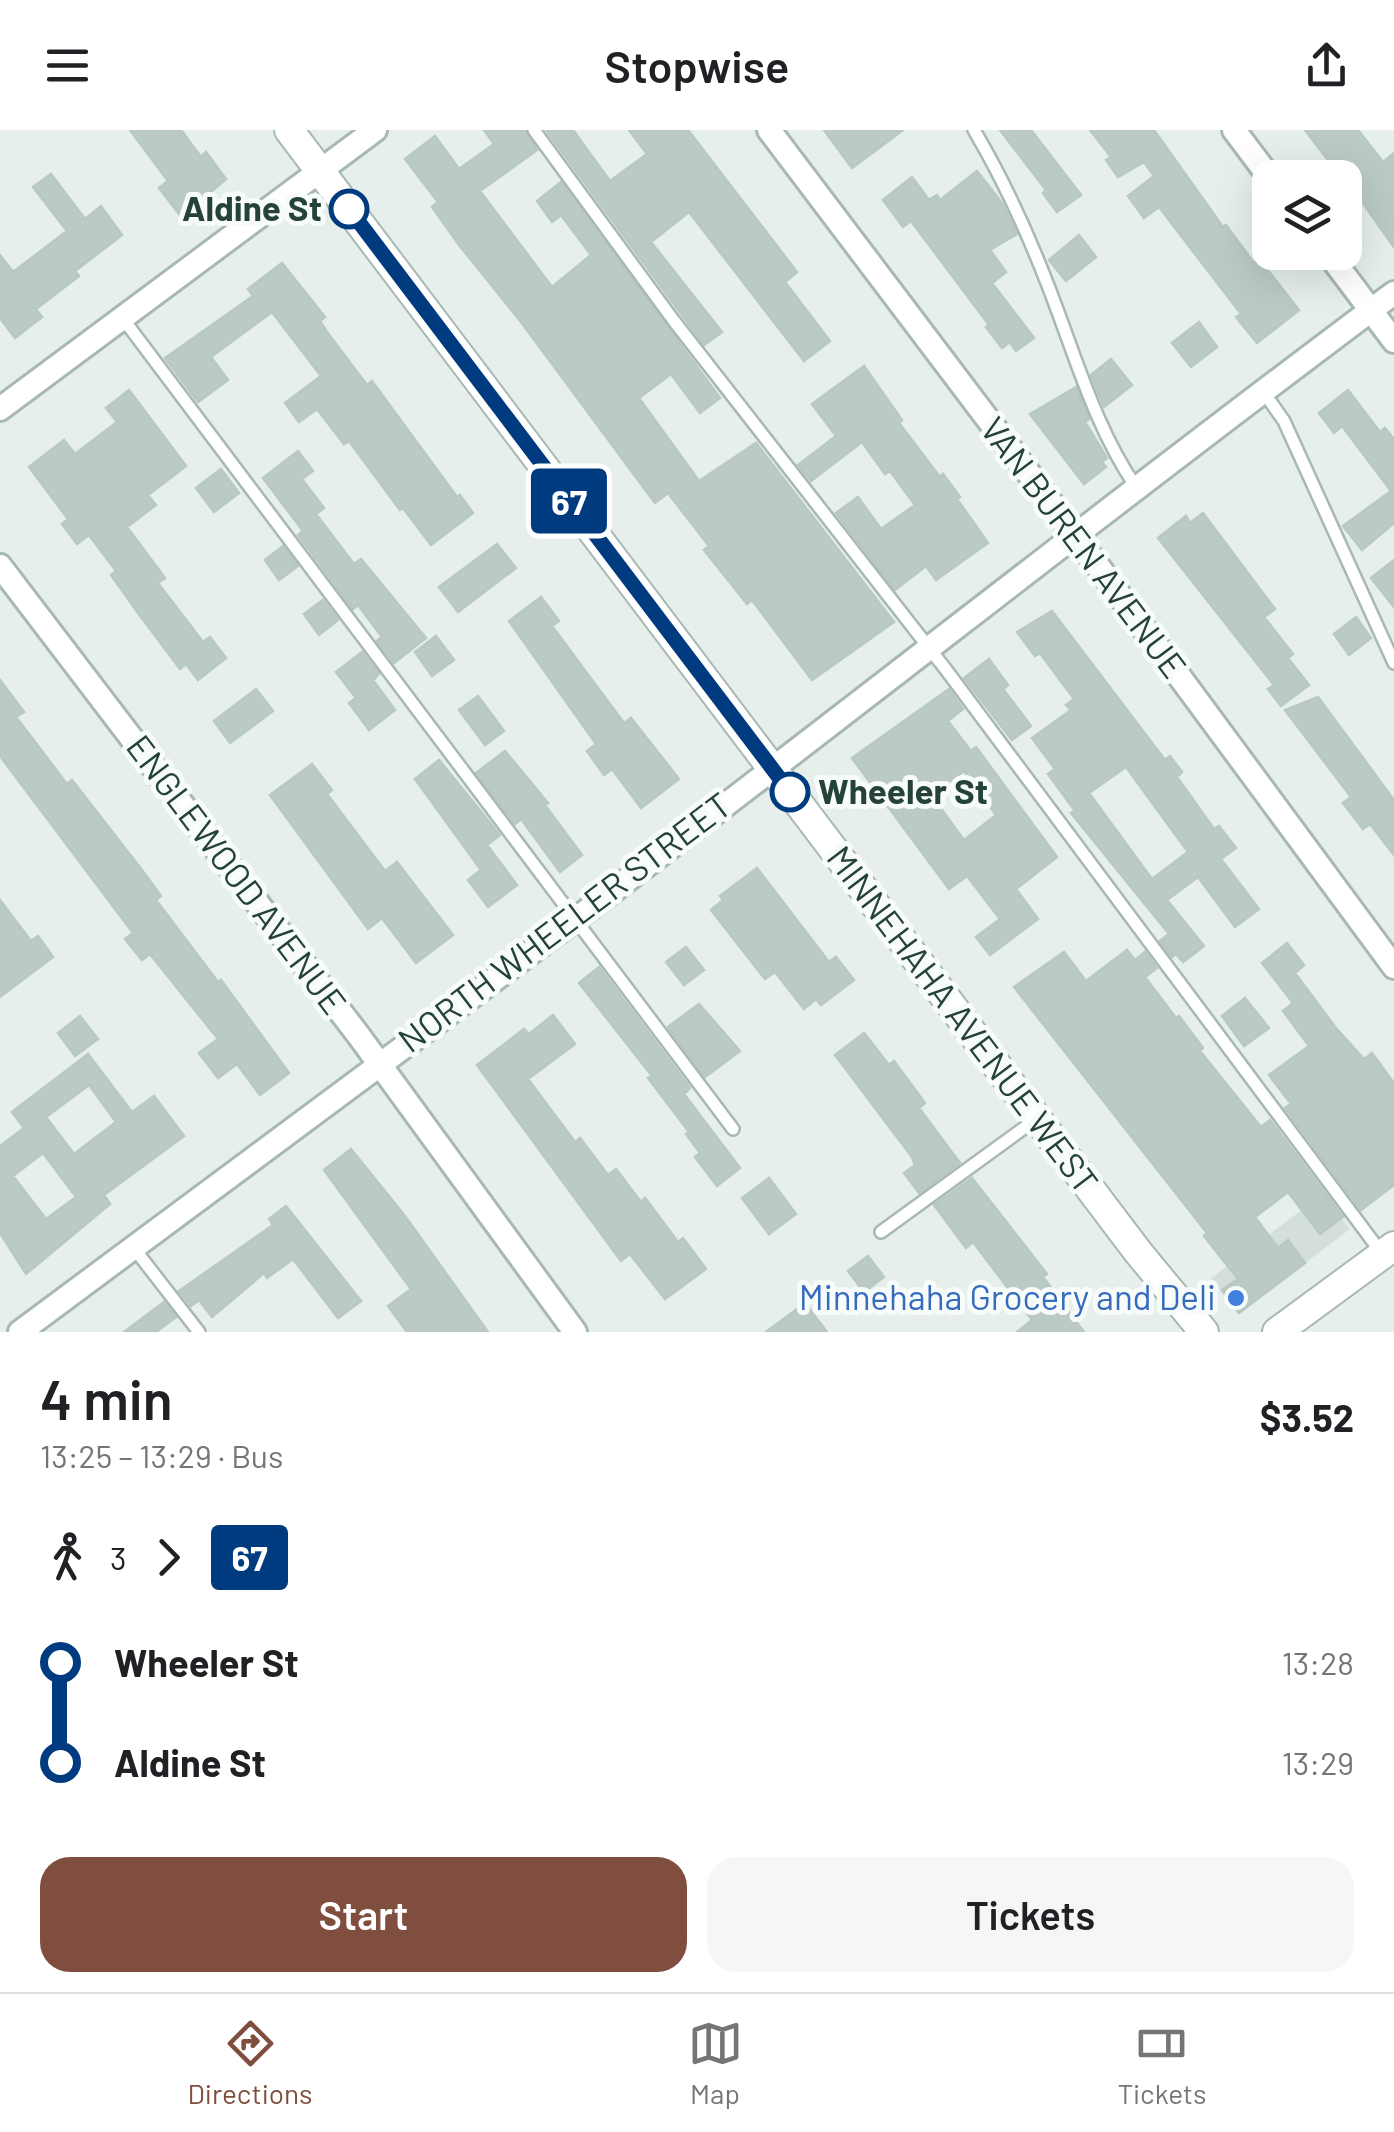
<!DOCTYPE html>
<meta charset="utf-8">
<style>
body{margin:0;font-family:Barlow,sans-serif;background:#f6f6f6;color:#202124;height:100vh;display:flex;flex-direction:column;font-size:38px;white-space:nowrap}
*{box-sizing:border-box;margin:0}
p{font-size:32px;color:#757577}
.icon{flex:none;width:55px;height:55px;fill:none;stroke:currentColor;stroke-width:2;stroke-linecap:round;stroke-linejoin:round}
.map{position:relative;height:1202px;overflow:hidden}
.details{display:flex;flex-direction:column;background:#fff;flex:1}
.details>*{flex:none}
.badge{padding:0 20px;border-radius:8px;font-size:35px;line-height:65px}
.controls{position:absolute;left:1252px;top:30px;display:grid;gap:20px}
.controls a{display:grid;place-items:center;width:110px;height:110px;border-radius:20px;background:#fff;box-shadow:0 10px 40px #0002;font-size:50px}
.map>.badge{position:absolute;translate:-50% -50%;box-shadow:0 0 0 5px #fff}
.legs{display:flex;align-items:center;gap:15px;height:110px;padding:0 40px;font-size:32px}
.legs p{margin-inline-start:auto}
.head{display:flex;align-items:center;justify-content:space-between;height:170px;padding:0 40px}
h1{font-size:55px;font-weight:600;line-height:75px}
.action{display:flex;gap:20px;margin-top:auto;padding:20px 40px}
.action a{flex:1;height:115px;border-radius:30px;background:#7f4e3f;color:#fff;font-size:40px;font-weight:600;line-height:115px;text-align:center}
.action a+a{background:#f6f6f6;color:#202124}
ul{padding:0 40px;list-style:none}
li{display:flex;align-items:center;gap:35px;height:100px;font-size:38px}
li i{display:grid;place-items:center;width:15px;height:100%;margin:0 12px;background:currentColor}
li i::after{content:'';width:25px;height:25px;margin:-12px;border:8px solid;border-radius:50%;background:#fff}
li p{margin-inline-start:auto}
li:first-child i{background:linear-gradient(#0000 50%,currentColor 0)}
li:last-child i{background:linear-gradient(currentColor 50%,#0000 0)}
header{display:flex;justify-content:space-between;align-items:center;height:130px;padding:0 40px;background:#fff;font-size:45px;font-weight:600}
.menu{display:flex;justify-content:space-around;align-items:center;height:140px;border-top:2px solid #e0e0e0;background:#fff;font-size:28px;color:#757577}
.menu a{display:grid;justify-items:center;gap:5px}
.menu .active{color:#7f4e3f}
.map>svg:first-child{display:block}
</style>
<header><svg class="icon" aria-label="menu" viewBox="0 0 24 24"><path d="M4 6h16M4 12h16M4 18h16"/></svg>Stopwise<svg class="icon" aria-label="share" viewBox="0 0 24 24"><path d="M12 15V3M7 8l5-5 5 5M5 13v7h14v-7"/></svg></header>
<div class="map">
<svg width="1394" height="1202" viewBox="0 0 1394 1202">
<rect width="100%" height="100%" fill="#e6efeb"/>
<path fill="#d4dfda" d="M1323,1064L1350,1099L1238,1184L1211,1148Z"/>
<path fill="#bbcac4" stroke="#b8c9c2" stroke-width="2.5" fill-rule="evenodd" d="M130,0H181L201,27L206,22L226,49L191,79L189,77L179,84L159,58L168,51Z
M484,0H525L537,20L480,61L552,157L591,125L561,85L552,92L537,71L561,52L720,268L700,283L671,244L639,268L699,351L756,313L894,492L812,550L752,470L747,474L704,420L709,416L668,363L655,373L521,192L459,115L432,77L438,72L405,29L435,6L459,39L494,14Z
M546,0H573L610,51L647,24L629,0H688L797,142L785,152L830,211L804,231L689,82L651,112L722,202L704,215Z
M824,0H903L852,38Z
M1000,0H1031L1081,65L1057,82L1043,63L1046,60Z
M1090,0H1154L1223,97L1226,95L1254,133L1259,129L1299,180L1257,213L1236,187L1241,184L1159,77L1144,88L1128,66L1154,46L1144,32L1118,47L1106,30L1111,27Z
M1305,0H1358L1383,32L1394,23V117L1345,48L1340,46Z
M977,41L1002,73L1017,104L990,120L1006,142L992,153L1034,208L1016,221L1010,212L1002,218L986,197L989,195L911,91L903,97L883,70L912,47L929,70L937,65L940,70Z
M51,44L85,89L101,76L122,105L75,141L79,146L36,179L42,187L15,208L0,188V125L13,142L67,101L33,57Z
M1079,105L1096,127L1066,151L1049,130Z
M282,133L325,187L320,191L327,202L367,255L372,251L457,367L460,365L473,383L431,415L403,378L400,380L349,311L344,314L317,279L299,292L285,273L321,246L272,182L211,227L228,250L198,272L165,228L253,166L248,159Z
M1199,192L1217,217L1191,237L1172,213Z
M1111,229L1132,255L1104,277L1091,245Z
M864,236L902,290L899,293L940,347L943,344L960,367L957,369L988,413L936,450L926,436L895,460L836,383L858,367L881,399L915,375L890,341L885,344L862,312L811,351L798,335L836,306L812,274Z
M1076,257L1089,289L1085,292L1107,328L1102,332L1106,337L1084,354L1030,284Z
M129,260L186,336L148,365L156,375L127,397L165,448L158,453L203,512L210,507L226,528L198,550L186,534L180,539L138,483L111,445L116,441L89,405L77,414L62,394L68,389L29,337L64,310L75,324L117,292L106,278Z
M1348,260L1380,302L1385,298L1394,309V393L1362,420L1343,396L1391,361L1342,296L1334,303L1319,283Z
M298,321L313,341L302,349L324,378L316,384L354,434L361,429L426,508L394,533L377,511L382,507L358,475L353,479L298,405L303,401L263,348Z
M221,339L239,363L214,382L196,358Z
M1203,383L1275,479L1264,487L1293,524L1288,528L1309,555L1281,576L1268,559L1274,555L1158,408L1186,386L1190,393Z
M497,414L516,438L458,482L439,457Z
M283,416L298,436L279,450L265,430Z
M1394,430V477L1371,448Z
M541,467L559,491L552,496L624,593L631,588L679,649L641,678L612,639L604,645L587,621L596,614L509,491Z
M323,470L338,490L319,505L304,484Z
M1052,481L1165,630L1170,626L1182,642L1177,647L1214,699L1219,696L1236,718L1221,729L1259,779L1235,797L1198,747L1167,770L1204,816L1183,832L1176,824L1172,827L1160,811L1169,804L1071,683L1075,681L1048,644L1055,639L1032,608L1071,580L1066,575L1074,569L1040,523L1035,526L1017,502ZM1126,637L1188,722L1152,749L1089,663Z
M1356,487L1371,508L1349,525L1334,504Z
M436,506L454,530L432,546L415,522Z
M362,522L379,544L373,550L395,580L369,600L349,573L356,568L336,542Z
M989,529L1008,555L1003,559L1031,596L1012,610L964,548Z
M0,550L24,582L16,587L67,654L72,650L142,740L161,766L156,770L218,852L221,850L289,943L260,965L237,934L218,948L199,923L218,909L150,824L142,830L125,809L133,803L0,626Z
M256,559L273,581L230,613L214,591Z
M949,559L963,579L948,591L971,621L976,617L1057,727L1016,759L1038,789L990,825L976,807L1000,789L967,746L949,759L852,628ZM964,641L996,685L964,710L931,665Z
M478,566L504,601L485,615L459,580Z
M1318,567L1394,670V725L1370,694L1363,699L1343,673L1351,667L1285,580Z
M505,621L548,673L545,675L582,725L560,742L521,689L515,694L476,643Z
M439,630L500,705L487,715L517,755L488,777L468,750L481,740L415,649Z
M312,634L332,660L327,664L385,741L397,732L453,805L416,833L382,788L368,799L270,665Z
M757,738L829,832L836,827L854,850L821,875L816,869L804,879L775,842L765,849L711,780L723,770L720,766Z
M0,770L31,811L38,806L53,827L0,867Z
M1287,813L1304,835L1295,843L1336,898L1364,929L1372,923L1394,953V1055L1361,1080L1285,978L1291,974L1269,945L1309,916L1283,881L1293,873L1262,833Z
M686,817L704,840L684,855L666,832Z
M1127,820L1135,830L1145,822L1157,838L1145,847L1176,888L1179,886L1203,918L1200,921L1261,997L1270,990L1343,1087L1320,1104L1288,1062L1255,1087L1278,1118L1288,1110L1305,1133L1239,1183L1222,1160L1238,1149L1204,1106L1207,1103L1014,857L1064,822L1086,851Z
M599,837L690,958L684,964L740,1038L717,1056L695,1027L700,1023L686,1004L689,1002L648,948L652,946L579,853Z
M1245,868L1269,898L1244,916L1222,886Z
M699,874L740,921L705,947L668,897Z
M553,885L575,914L528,949L575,1012L580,1008L608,1045L616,1039L641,1072L645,1068L678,1112L683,1108L706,1139L665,1169L630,1124L621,1131L477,935L524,899L529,904Z
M80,886L98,909L75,926L58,903Z
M864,903L889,935L894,931L925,973L919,978L960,1033L919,1063L904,1043L915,1035L912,1027L835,925Z
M88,924L132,982L154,966L184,1006L104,1065L110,1074L26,1144L0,1103V1016L24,998L12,982ZM89,955L116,992L74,1024L46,987ZM43,1023L76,1067L46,1089L13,1046Z
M351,1019L405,1086L488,1202H407L388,1176L411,1159L324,1040Z
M769,1048L796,1084L769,1104L742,1068Z
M972,1048L1047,1144L1043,1147L1084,1202H1017L1032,1190L973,1112L966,1118L934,1075Z
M286,1076L361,1171L338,1188L293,1129L267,1148L264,1143L212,1187L199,1170L191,1176L179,1161L273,1095L269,1089Z
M868,1126L884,1147L864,1162L848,1141Z
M164,1172L176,1187L156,1202H124Z
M805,1173L827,1202H766Z"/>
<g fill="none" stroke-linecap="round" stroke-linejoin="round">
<g stroke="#a8b8b2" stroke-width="16">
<path id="service" d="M534,0L674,191L947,541L1383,1125
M974,0C1003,49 1026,99 1047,153C1074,221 1094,296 1136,357
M124,190L733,999
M1265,264L1284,291L1394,533
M881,1102L1035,990
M133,1117L199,1202"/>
</g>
<g stroke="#a8b8b2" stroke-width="28">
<path id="minor" d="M769,0L1058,382L1394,837
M1234,0L1270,48
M1327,122L1394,211
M0,279L375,0
M0,436L359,906L575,1202
M20,1202C205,1064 391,928 576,789C850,582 1119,368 1394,163"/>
</g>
<g stroke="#a8b8b2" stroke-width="32">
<path id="tertiary" d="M289,0L1138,1122L1204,1202
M1277,1202L1394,1116"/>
</g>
<use href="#service" stroke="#fff" stroke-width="11"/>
<use href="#minor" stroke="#fff" stroke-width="22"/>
<use href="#tertiary" stroke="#fff" stroke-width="28"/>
</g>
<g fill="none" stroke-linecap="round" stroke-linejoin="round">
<g stroke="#fff" stroke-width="22">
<path id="line-1" d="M349,79L790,662"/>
</g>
<use href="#line-1" stroke="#003b80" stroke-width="15"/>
</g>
<g fill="#fff" stroke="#003b80" stroke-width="5">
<circle cx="349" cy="79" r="18"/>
<circle cx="790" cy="662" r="18"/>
</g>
<circle fill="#3f7fe0" stroke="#f7fbf9" stroke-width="4" cx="1236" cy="1168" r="10"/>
<g text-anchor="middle" stroke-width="10" stroke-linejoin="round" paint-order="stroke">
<g font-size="35" font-weight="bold" fill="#24423a" stroke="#f7fbf9" text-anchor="end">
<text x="322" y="91">Aldine St</text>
<text x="818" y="674" text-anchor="start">Wheeler St</text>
</g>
<g font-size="35" fill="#24423a" stroke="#f7fbf9">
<text transform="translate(1083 418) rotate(53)" y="12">VAN BUREN AVENUE</text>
<text transform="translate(236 745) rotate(53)" y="12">ENGLEWOOD AVENUE</text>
<text transform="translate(565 793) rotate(-37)" y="12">NORTH WHEELER STREET</text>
<text transform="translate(962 890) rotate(53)" y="12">MINNEHAHA AVENUE WEST</text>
</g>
<g font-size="35" fill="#366cbe" stroke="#f7fbf9" text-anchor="end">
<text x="1216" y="1180">Minnehaha Grocery and Deli</text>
</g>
</g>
</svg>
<div class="controls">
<a><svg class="icon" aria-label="layers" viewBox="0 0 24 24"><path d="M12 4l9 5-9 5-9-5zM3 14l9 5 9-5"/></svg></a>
</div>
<b class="badge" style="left:569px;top:371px;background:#003b80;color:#fff">67</b>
</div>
<section class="details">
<div class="head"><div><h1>4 min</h1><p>13:25 – 13:29 · Bus</p></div><b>$3.52</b></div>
<div class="legs"><svg class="icon" aria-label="walk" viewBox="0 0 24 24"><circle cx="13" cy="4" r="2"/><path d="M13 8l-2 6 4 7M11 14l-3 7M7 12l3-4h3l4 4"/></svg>3<svg class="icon" aria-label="forward" viewBox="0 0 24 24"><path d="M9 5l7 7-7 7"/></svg><b class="badge" style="background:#003b80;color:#fff">67</b></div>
<ul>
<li><i style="color:#003b80"></i><b>Wheeler St</b><p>13:28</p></li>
<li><i style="color:#003b80"></i><b>Aldine St</b><p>13:29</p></li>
</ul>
<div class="action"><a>Start</a><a>Tickets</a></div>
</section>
<nav class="menu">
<a class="active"><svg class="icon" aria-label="directions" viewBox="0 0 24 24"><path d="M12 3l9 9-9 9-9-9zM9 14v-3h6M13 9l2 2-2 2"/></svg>Directions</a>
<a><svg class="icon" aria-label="map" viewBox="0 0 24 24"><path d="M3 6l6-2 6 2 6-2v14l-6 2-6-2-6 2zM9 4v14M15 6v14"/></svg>Map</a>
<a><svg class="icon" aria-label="tickets" viewBox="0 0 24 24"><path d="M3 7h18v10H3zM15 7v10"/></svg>Tickets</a>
</nav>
